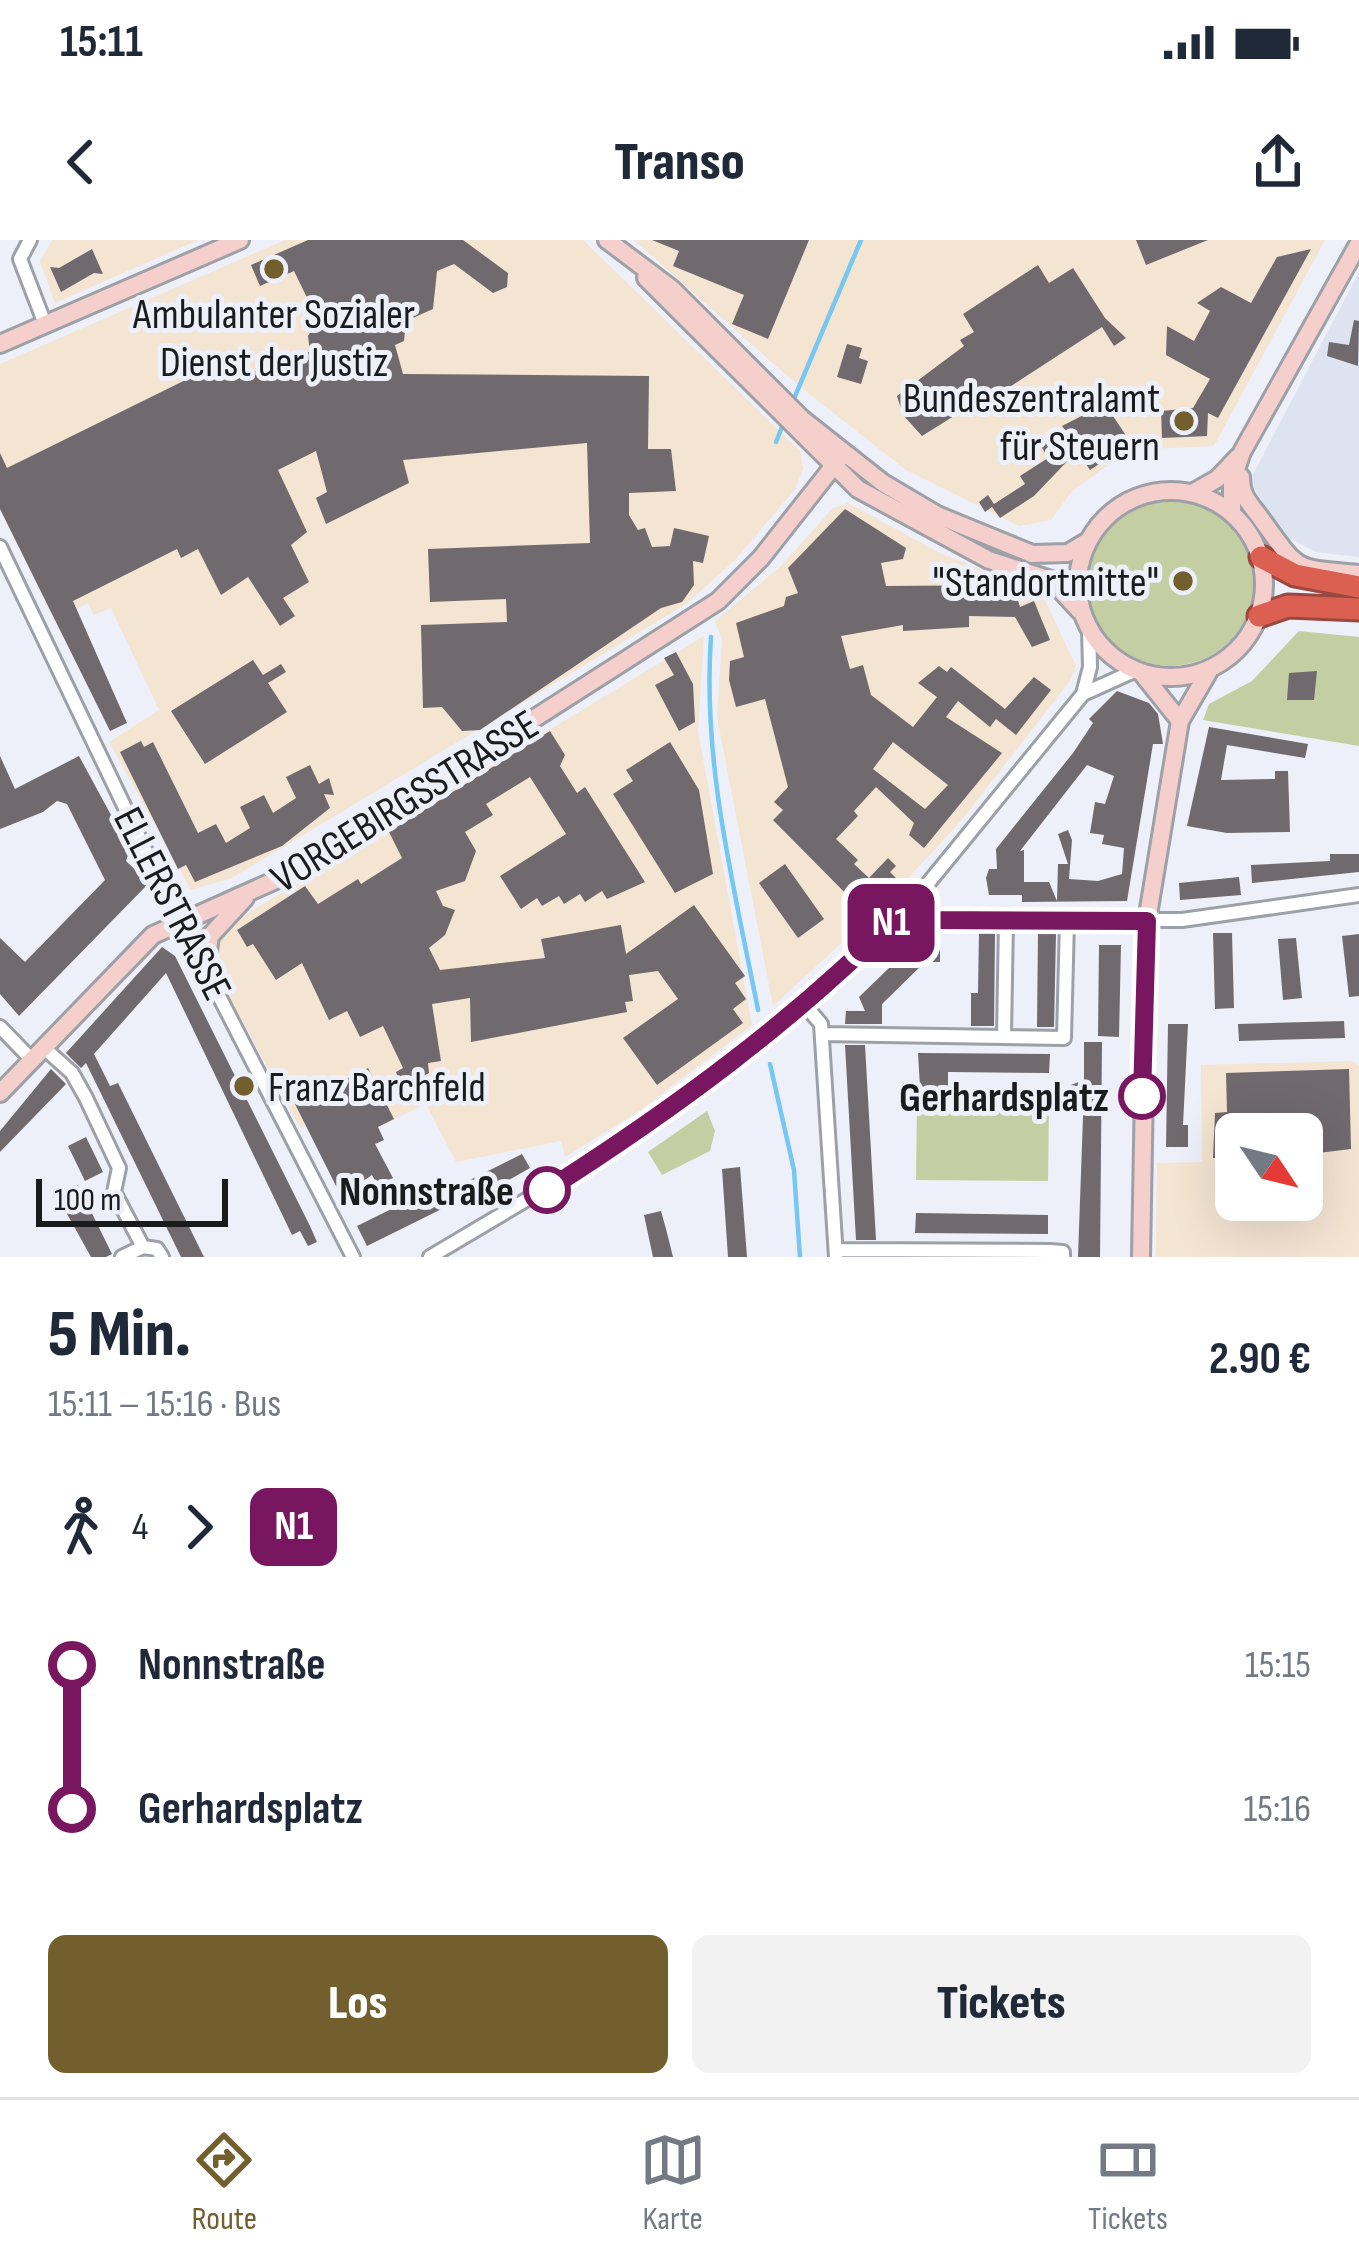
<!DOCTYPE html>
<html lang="de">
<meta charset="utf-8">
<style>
body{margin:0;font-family:"Sofia Sans Condensed",sans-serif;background:#f2f2f3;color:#1f2937;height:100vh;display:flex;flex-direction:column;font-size:45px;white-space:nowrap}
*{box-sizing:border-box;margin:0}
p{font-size:39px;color:#747a83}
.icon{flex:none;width:66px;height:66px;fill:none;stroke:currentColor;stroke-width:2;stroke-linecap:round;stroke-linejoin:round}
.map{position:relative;height:1017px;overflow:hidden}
.sheet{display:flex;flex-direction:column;background:#fff;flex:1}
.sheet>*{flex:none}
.badge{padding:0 24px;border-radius:18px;font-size:42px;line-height:78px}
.needle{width:78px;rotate:125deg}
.controls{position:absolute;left:1215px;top:873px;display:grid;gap:24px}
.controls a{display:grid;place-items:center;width:108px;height:108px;border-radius:18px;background:#fff;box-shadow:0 12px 48px #0002;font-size:60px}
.scale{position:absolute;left:36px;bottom:30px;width:192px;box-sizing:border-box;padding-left:12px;border:6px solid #1a1b1d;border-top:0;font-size:33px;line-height:42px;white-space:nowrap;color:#1a1b1d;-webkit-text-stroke:9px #edf0f8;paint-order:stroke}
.map>.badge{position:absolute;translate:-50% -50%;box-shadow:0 0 0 6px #fff}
.legs{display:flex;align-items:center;gap:18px;height:132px;padding:0 48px;font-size:39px}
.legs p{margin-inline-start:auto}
.headline{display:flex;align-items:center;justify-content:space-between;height:204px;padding:0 48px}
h1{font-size:66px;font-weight:800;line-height:90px}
.primary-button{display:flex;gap:24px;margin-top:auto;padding:24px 48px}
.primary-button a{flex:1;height:138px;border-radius:18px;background:#735e2d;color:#fff;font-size:48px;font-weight:800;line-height:138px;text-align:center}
.primary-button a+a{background:#f2f2f3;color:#1f2937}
ul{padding:0 48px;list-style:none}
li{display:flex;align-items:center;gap:42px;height:144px;font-size:45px}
li i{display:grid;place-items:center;width:18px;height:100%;margin:0 15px;background:currentColor}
li i::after{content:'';width:30px;height:30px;margin:-15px;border:9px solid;border-radius:50%;background:#fff}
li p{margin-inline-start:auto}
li:first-child i{background:linear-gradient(#0000 50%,currentColor 0)}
li:last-child i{background:linear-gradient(currentColor 50%,#0000 0)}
.status{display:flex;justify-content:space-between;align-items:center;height:84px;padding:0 60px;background:#fff;direction:ltr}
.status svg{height:33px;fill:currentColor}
header{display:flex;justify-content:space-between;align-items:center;height:156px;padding:0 48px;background:#fff;font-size:54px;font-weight:800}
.menu{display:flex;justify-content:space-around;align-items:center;height:168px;border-top:3px solid #e0e1e3;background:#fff;font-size:33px;color:#747a83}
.menu a{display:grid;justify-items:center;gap:6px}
.menu .current{color:#735e2d}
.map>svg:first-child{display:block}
</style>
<div class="status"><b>15:11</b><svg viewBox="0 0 49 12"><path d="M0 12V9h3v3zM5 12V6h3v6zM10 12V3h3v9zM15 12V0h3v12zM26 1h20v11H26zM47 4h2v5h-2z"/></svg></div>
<header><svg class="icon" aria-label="back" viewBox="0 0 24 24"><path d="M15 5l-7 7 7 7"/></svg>Transo<svg class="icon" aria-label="share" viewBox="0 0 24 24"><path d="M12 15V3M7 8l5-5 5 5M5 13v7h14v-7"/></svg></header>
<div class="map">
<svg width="1359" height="1017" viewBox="0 0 1359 1017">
<rect width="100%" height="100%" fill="#edf0f8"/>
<path fill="#f4e4d2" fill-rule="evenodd" d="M52,0H198L55,63L40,22Z
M285,0H583L800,211L803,228L796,248L735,320L686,364L232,638L191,650L109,502L159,470L111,368L94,375L88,363L54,380L0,269V124Z
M634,0H1325L1214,206L1148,209L1118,218L1072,251L1051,280L1019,286L906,230L793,141Z
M848,263L942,314L1041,352L1076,426L1070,441L961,581L885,663L773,766L717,477L722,399L715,381L779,328L833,268Z
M704,396L698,491L752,785L642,869L565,917L561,901L456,922L426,864L359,896L344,866L300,888L200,702Z
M1352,821L1359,825V1017H1156L1157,923L1202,922L1201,825ZM1236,894H1302V960H1236Z"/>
<path fill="#dee3f2" d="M1359,32V317L1315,312L1292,299L1285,302L1250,240Z"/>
<path fill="#c3cfa2" d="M1085 341a85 85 0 1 1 170 0a85 85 0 1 1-170 0Z
M1299,391L1359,397V506L1203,480L1209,464L1252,441Z
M917,866L1049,868L1048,941L916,940Z
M707,871L715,891L710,911L662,935L648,912Z"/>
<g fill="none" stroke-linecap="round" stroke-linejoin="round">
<path stroke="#76c7f1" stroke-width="4.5" d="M793,161L861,0
M776,202L784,182
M711,397C702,523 734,646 758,770
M770,824L794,930L800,1017"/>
</g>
<path fill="#70696e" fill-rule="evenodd" d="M308,0H463L508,33L507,47L493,53L454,24L437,31L433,69L406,81L404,101L395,105L403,134L649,136L648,209H671L676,251L629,253V275L638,290L645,288L652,307L670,306L674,288L709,296L703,323L693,321L694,345L682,362L661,368L480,490L462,491L442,467L423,468L421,385L507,382L506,359L430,362L428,309L590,303L587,203L403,220L409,243L326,284L316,258L327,252L316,211L278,230L307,292L291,305L309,342L283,358L295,376L280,386L248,337L221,355L198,309L181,318L177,309L73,361L127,483L110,491L0,269V213L7,228L224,121L233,141L290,114L310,112L308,96L315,85L309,75L314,72L294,31L260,46L251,25Z
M652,0H809L768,99L732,84L744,55L673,26L679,11Z
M1136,0H1208L1146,25Z
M92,9L103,34L94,33L61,52L50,27L59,28Z
M1311,9L1218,178L1208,173L1207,196L1162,198L1161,171L1193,168L1210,139L1166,115L1167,86L1194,101L1210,71L1197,63L1221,47L1251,63L1277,17Z
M1038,25L1049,43L1073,28L1105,78L1126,98L1114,106L1102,87L965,176L962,171L922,196L903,175L897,156L964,106L960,100L974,92L963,74Z
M1354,80L1359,81L1358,126L1327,116L1329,102L1349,105Z
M847,104L862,108L859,118L868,121L861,144L837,137Z
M1105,164L1131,203L1090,230L1077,211L1034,256L1000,278L992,267L985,272L979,262L988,255L994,264L1025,244L1020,236L1048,218L1041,206L1065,190L1062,186Z
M845,269L906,308L903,319L881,323L886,346L1013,345L1020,367L1034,361L1050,400L1032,407L1015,377L969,376V387L903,391V385L841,396L850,429L863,425L871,455L913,487L937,457L918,443L939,426L947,432L951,427L1005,469L1034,437L1051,450L1016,495L996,479L990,487L958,461L946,477L1002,513L924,608L909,595L914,583L876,547L854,571L858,576L836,599L858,620L854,624L869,638L888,618L896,626L890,632L896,638L864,672L773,580L783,570L774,562L788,547L765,459L736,467L729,440L730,421L744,417L736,383L784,366L786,357L798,353L788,328ZM893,502L948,545L925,569L873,529Z
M676,412L693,444L695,482L679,491L655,445L674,435L664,418Z
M253,420L263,435L281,424L286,432L268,443L287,472L205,524L171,471Z
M1317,431L1314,460H1287L1289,433Z
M1117,451L1149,463L1158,474L1163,504H1153L1127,661L1022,662V655H989L986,638L989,629H997L996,609L1073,513L1093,483L1089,479ZM1087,525L1114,536L1105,564L1095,562L1090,593L1104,595L1102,604L1124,608L1122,634L1098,641L1069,639L1072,600L1068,590L1058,594L1068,624H1058L1057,661L1049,642H1024V610L1020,611Z
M1209,487L1308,504L1305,518L1227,505L1221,540L1275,539V531H1288L1290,592L1227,593L1187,586Z
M550,491L565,515L560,526L577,553L585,547L645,642L607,659L602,651L585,662L580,654L564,664L559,656L542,666L537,658L521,669L500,636L566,594L530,537L486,564L493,575L465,592L476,611L465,641L436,651L443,666L455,670L445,695L429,708L440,730L545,718L541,699L621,685L626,714L694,665L745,736L735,743L746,759L733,769L743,783L657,845L623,798L678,759L658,731L629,735L633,761L625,762L627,772L471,802L470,758L432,764L441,821L428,823L429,833L402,847L396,832L403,828L383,786L360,797L347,771L329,780L302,723L276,740L253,704L247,707L237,690L305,646L318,664L358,639L361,644L402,618L389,592Z
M141,501L144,507L153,502L198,593L216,584L226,603L250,588L240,567L264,555L273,573L296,558L286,537L310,525L319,544L329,538L334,555L324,554L330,568L282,606L195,642L186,625L178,629L120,512Z
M670,502L699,550L713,634L675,653L613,554L633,541L626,530Z
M0,516L15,549L79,516L130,610L126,621L149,643L19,776L0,754V698L25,722L105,640L67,564L57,561L43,572L0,589Z
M1330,614H1359V632L1252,643L1251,625L1330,621Z
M785,624L824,679L798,698L759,643Z
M1239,637L1241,655L1180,660L1179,643Z
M979,692H995L994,786H971V753H978Z
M1038,693H1056L1054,787H1037Z
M1213,693H1232L1234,768L1215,769Z
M1359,694V756L1349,757L1342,696Z
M1296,698L1302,758L1283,760L1278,699Z
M917,701H940V722H925L882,764V784H845L846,771H865L859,757Z
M1099,705H1121L1119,797L1098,796Z
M162,707L175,716L310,986L317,1002L308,1006L300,991L292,995L166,733L94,814L110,846L118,843L204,1017H181L86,823L81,828L66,813Z
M1344,781L1345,798L1239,801L1238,784Z
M1168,784H1188L1183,885H1188V907H1166Z
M1084,802H1102L1100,1017H1078L1084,849L1063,848L1084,840Z
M845,805H865L876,1000H856Z
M918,813L1050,814L1049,833L948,832V853L968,854V865L921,864Z
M368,828L394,879L378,887L384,900L375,904L393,938L378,946L372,935L341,956L286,846L307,836L316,854Z
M51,829L66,844L0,912V891Z
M1349,829L1351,909L1302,915V894H1236V918H1213L1215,873L1227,872L1226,833Z
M86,897L103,932L85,941L68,906Z
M522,914L530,928L475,959L472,954L367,1006L357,986L448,941L452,949Z
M740,927L747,1017H728L722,929Z
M78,945L112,1014L106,1017H91L66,972L59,954Z
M661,971L666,989L673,1017H653L644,975Z
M916,973L1048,975V994L915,993Z"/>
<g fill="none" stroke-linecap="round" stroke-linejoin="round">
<g stroke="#9da0a7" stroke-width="18">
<path id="street" d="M30,0L20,19L45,84
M0,307L163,647L353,1017
M1083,454L1090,427L1089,389
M900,674L921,680H1182L1359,655
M804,764L821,784L836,1017
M0,787L31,819
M822,794L1064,798L1067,681
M1004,796L1006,680
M43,807L72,833L86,858L119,928L114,952L143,1007L157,1009L162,1017
M836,1010L1050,1011L1063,1012V1017
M122,1017L143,1007
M430,1017L620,904L779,785L926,646L1083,454L1134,431"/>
</g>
<g stroke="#9da0a7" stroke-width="22">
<path id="secondary" d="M607,0L672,49L802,179L883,243L937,275L1032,314L1068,313L1088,301
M646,38L858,249L989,320L1051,340L1080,371
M0,104L240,0
M1241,237C1241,258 1251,264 1262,280C1300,332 1292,328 1359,334
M1078 344a93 93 0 1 1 186 0a93 93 0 1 1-186 0Z
M1194,252L1217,239L1238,217
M1232,273V241L1242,212L1359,3
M1144,436L1180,481
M206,726L210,696L245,658
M0,853L153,695L296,631L718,361L761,318L843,214
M1141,1017L1147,681L1180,481L1209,431"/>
</g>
<g stroke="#98483f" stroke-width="27">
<path id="highway" d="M1261,317L1295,335L1359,347
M1259,376L1288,366L1359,369"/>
</g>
<use href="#street" stroke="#fff" stroke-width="12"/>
<use href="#secondary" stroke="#f4cfcb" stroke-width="16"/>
<use href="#highway" stroke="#dc6051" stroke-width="21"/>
</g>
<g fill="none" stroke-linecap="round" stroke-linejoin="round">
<g stroke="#fff" stroke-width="27">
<path id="line-1" d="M547,950C674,869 794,781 900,674L921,680L1147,681L1142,856"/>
</g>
<use href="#line-1" stroke="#791660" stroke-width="18"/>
</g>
<g fill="#735e2d" stroke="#edf0f8" stroke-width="4.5">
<circle cx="274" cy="29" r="12"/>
<circle cx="1184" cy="181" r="12"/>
<circle cx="1183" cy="341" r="12"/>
<circle cx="244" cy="846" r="12"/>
</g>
<g fill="#fff" stroke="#791660" stroke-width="6">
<circle cx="1142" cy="856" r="21"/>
<circle cx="547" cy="950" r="21"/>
</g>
<g text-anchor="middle" stroke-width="10" stroke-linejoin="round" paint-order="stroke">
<g font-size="42" fill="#1a1b1d" stroke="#edf0f8" text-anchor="end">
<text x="274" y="88" text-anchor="middle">Ambulanter Sozialer<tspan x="274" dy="48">Dienst der Justiz</tspan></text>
<text x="1160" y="172">Bundeszentralamt<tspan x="1160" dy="48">für Steuern</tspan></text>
<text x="1159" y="356">"Standortmitte"</text>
<text x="268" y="861" text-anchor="start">Franz Barchfeld</text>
</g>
<g font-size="42" fill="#1a1b1d" stroke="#edf0f8">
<text transform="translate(404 560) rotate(-32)" y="15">VORGEBIRGSSTRASSE</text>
<text transform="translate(174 663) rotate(63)" y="15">ELLERSTRASSE</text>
</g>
<g font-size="42" font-weight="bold" fill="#1a1b1d" stroke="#edf0f8" text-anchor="end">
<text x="1109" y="871">Gerhardsplatz</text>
<text x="514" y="965">Nonnstraße</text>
</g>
</g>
</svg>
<div class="controls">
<a><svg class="needle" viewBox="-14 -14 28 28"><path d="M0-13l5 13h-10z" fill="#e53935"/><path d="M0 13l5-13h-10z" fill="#747a83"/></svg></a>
</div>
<div class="scale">100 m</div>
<b class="badge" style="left:891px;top:683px;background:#791660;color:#fff">N1</b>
</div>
<section class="sheet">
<div class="headline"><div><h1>5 Min.</h1><p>15:11 – 15:16 · Bus</p></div><b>2.90 €</b></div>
<div class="legs"><svg class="icon" aria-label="walk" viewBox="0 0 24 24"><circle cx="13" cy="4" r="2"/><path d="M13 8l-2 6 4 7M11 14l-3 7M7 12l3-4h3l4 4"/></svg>4<svg class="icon" aria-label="forward" viewBox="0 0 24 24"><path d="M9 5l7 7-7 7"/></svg><b class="badge" style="background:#791660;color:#fff">N1</b></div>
<ul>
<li><i style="color:#791660"></i><b>Nonnstraße</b><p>15:15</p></li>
<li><i style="color:#791660"></i><b>Gerhardsplatz</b><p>15:16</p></li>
</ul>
<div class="primary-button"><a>Los</a><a>Tickets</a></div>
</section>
<nav class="menu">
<a class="current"><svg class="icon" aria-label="directions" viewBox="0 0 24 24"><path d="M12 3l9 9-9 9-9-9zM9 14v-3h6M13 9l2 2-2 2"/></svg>Route</a>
<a><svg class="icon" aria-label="map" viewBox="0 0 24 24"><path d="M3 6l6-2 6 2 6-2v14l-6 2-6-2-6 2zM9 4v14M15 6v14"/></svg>Karte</a>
<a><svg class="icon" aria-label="tickets" viewBox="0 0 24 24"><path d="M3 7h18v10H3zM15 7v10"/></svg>Tickets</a>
</nav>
